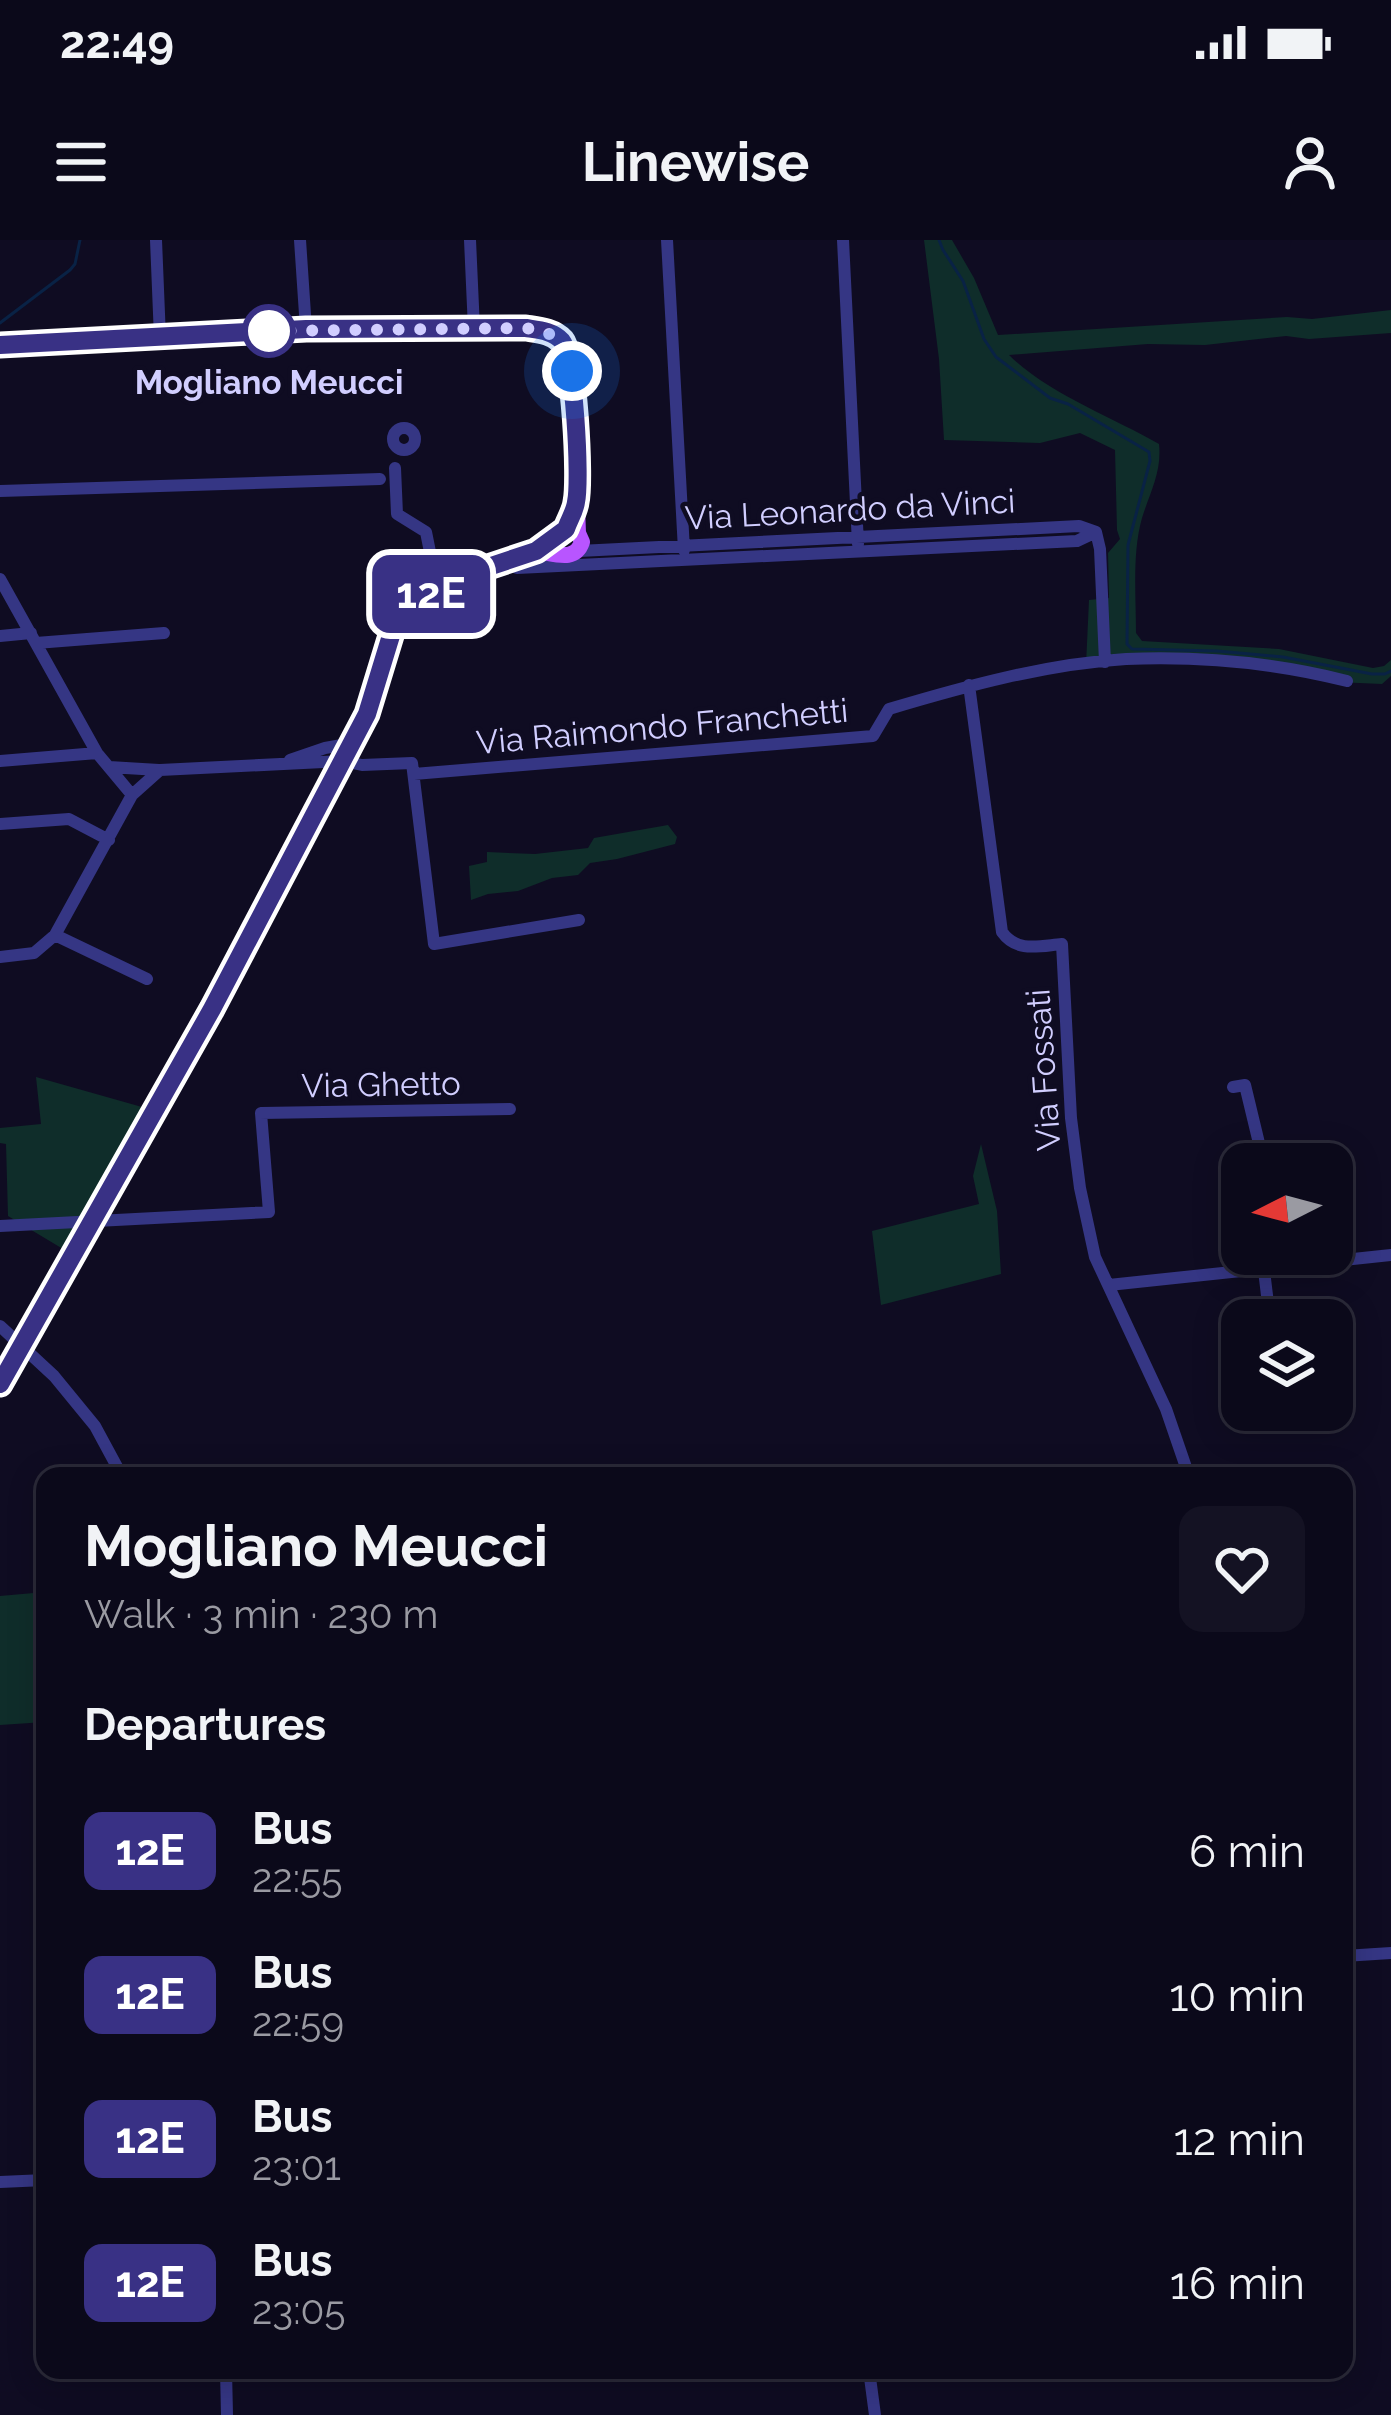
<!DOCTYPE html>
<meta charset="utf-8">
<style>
body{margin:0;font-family:Raleway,sans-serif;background:#141223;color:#f1f3f6;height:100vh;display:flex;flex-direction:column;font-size:45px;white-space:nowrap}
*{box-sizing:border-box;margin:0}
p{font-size:39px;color:#9a9aa2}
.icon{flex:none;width:66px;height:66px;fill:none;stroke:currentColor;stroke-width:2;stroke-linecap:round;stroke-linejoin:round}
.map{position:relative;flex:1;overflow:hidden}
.details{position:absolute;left:36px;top:1227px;width:1317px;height:912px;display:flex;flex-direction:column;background:#0b091a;border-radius:24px;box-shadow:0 6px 30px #0003,0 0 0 3px #2b2a39}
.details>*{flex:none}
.badge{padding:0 24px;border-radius:18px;font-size:42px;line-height:78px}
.needle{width:78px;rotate:264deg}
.fabs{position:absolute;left:1221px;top:903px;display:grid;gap:24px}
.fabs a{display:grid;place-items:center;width:132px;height:132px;border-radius:24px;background:#0b091a;box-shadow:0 6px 30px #0003,0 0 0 3px #2b2a39;font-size:60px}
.you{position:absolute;width:60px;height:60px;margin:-30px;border:9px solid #fff;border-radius:50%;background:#1a73e8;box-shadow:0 0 0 18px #1a73e833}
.map>.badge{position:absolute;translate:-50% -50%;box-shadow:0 0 0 6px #fff}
h2{padding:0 48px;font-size:45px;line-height:108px}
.round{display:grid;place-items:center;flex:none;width:126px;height:126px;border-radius:24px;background:#141223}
.overview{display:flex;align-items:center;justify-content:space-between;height:204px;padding:0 48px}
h1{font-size:57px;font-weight:700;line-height:90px}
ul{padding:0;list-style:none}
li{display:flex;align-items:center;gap:36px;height:144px;padding:0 48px}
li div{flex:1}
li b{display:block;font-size:45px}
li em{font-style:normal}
li .badge{min-width:132px;font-weight:700;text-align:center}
.status{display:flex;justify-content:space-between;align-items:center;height:84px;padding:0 60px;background:#0b091a;direction:ltr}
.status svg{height:33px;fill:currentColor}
header{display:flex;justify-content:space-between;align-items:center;height:156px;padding:0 48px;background:#0b091a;font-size:54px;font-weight:700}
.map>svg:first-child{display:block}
</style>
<div class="status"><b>22:49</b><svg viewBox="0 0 49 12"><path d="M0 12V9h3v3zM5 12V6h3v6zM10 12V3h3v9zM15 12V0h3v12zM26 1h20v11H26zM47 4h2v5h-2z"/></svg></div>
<header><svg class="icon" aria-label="menu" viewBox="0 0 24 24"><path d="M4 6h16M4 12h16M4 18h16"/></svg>Linewise<svg class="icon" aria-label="person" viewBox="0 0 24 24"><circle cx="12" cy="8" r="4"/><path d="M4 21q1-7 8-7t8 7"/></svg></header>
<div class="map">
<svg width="1391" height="2175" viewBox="0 0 1391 2175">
<rect width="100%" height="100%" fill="#0f0c22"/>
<path fill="#0f2d2a" d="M924,0H952L974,38L998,95L1287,77L1312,79L1391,70V93L1309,99L1286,96L1205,105L1148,104L1009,115C1047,153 1112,177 1159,204C1162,232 1150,252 1142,278C1132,313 1136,356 1136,393L1142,401L1279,409L1373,428L1384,426L1391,420V436L1382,444L1336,442L1232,421L1086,425L1089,360L1109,358L1108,313L1120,299L1117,290L1115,210L1080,193L1040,203L944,200L939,119Z
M668,585L677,597L675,604L617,619L590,623L578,635L552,638L518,651L488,654L471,660L469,626L487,622V612L535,614L588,608L594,598Z
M36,837L142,867L63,1009L8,976L6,904L0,903V888L41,884Z
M981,904L997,971L1001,1034L881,1065L872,991L979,964L973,936Z
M45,1352V1482L0,1485V1356Z"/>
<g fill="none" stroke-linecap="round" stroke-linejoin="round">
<path stroke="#092245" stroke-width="3" d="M939,0L943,10L963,41L984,99L996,117L1050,158L1068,164L1149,212L1150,221L1128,305L1127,404L1132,409L1217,411L1283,417L1372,434H1385L1391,431
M0,83L70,30L75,24L80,0"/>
<path stroke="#353684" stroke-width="12" d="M156,0L160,98
M300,0L306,89
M470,0L474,89
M667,0L684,310
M843,0L858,304
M393 199a11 11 0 1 1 22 0a11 11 0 1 1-22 0Z
M395,228L397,274L426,292L430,312
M0,251L380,239
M1096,292L1100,309L1105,422
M579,311L1079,286L1096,292
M501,322L517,328L1077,301L1096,292
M0,339L97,513L132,555
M0,396L31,393
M36,403L164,393
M969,445L1002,692C1017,713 1039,706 1062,704L1071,878L1080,948L1095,1017L1166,1169L1189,1236
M290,520L325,508L353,503
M0,521L97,513
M109,527L159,530
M414,534L873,496L889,469C966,446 1046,424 1126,419C1200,416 1276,423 1347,441
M0,584L69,579L109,600
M0,717L34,713L55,695
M147,739L55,695L132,555L160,530L343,521L362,525L412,523L434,704L579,680
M1233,847L1245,845L1264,924
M0,986L269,972L261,873L510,869
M1262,1014L1270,1080
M1109,1045L1391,1015
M0,1086L54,1136L95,1186L122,1236
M1344,1716L1391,1713
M0,1942L45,1940
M226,2130L227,2175
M869,2130L875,2175"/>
<path stroke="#b855ff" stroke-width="16" d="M0,105L306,89L527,88C560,95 564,98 572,131L578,293L582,302C575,323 554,313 536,311
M418,351L430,354L437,350L440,343L536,311L566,289L574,268
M0,1143L212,769L367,474L393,389L418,351C411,341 416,330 429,329L438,335L440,343"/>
</g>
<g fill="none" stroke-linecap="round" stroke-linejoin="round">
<g stroke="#fff" stroke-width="27">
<path id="line" d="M0,105L306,89L526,88C539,90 553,91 562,101C574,115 581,240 576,262C575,271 569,280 566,289L536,311L440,343L437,350L430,354L418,351L393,389L367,474L212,769L0,1144"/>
</g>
<use href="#line" stroke="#393185" stroke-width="18"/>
<path stroke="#d1ceff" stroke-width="12" stroke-dasharray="0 21.6" d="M269,91L526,88C560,95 564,98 572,131"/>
</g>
<circle fill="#fff" stroke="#393185" stroke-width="6" cx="269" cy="91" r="24"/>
<g text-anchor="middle" stroke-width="9" stroke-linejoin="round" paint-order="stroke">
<g font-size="33" font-weight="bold" fill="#d1ceff" stroke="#0f0c22">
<text x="269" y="154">Mogliano Meucci</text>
</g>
<g font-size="33" fill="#d1ceff" stroke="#0f0c22">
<text transform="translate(850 269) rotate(-3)" y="12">Via Leonardo da Vinci</text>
<text transform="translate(662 486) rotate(-5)" y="12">Via Raimondo Franchetti</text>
<text transform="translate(1043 830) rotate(-94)" y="12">Via Fossati</text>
<text transform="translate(381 844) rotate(-1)" y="12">Via Ghetto</text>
</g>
</g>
</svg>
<div class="fabs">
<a><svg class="needle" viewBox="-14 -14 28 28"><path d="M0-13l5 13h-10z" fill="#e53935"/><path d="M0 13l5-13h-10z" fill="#9a9aa2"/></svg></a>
<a><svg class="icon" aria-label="layers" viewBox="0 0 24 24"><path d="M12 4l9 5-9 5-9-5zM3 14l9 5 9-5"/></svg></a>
</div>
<div class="you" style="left:572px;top:131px"></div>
<b class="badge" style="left:431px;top:354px;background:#393185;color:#fff">12E</b>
<section class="details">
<div class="overview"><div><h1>Mogliano Meucci</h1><p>Walk · 3 min · 230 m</p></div><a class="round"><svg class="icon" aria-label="heart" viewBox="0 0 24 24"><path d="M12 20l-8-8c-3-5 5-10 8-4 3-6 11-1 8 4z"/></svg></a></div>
<h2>Departures</h2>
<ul>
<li><span class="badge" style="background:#393185;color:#fff">12E</span><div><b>Bus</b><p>22:55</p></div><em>6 min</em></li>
<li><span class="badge" style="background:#393185;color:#fff">12E</span><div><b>Bus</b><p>22:59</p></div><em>10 min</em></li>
<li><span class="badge" style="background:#393185;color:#fff">12E</span><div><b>Bus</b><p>23:01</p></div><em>12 min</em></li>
<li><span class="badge" style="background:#393185;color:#fff">12E</span><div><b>Bus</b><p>23:05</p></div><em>16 min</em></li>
</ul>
</section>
</div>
